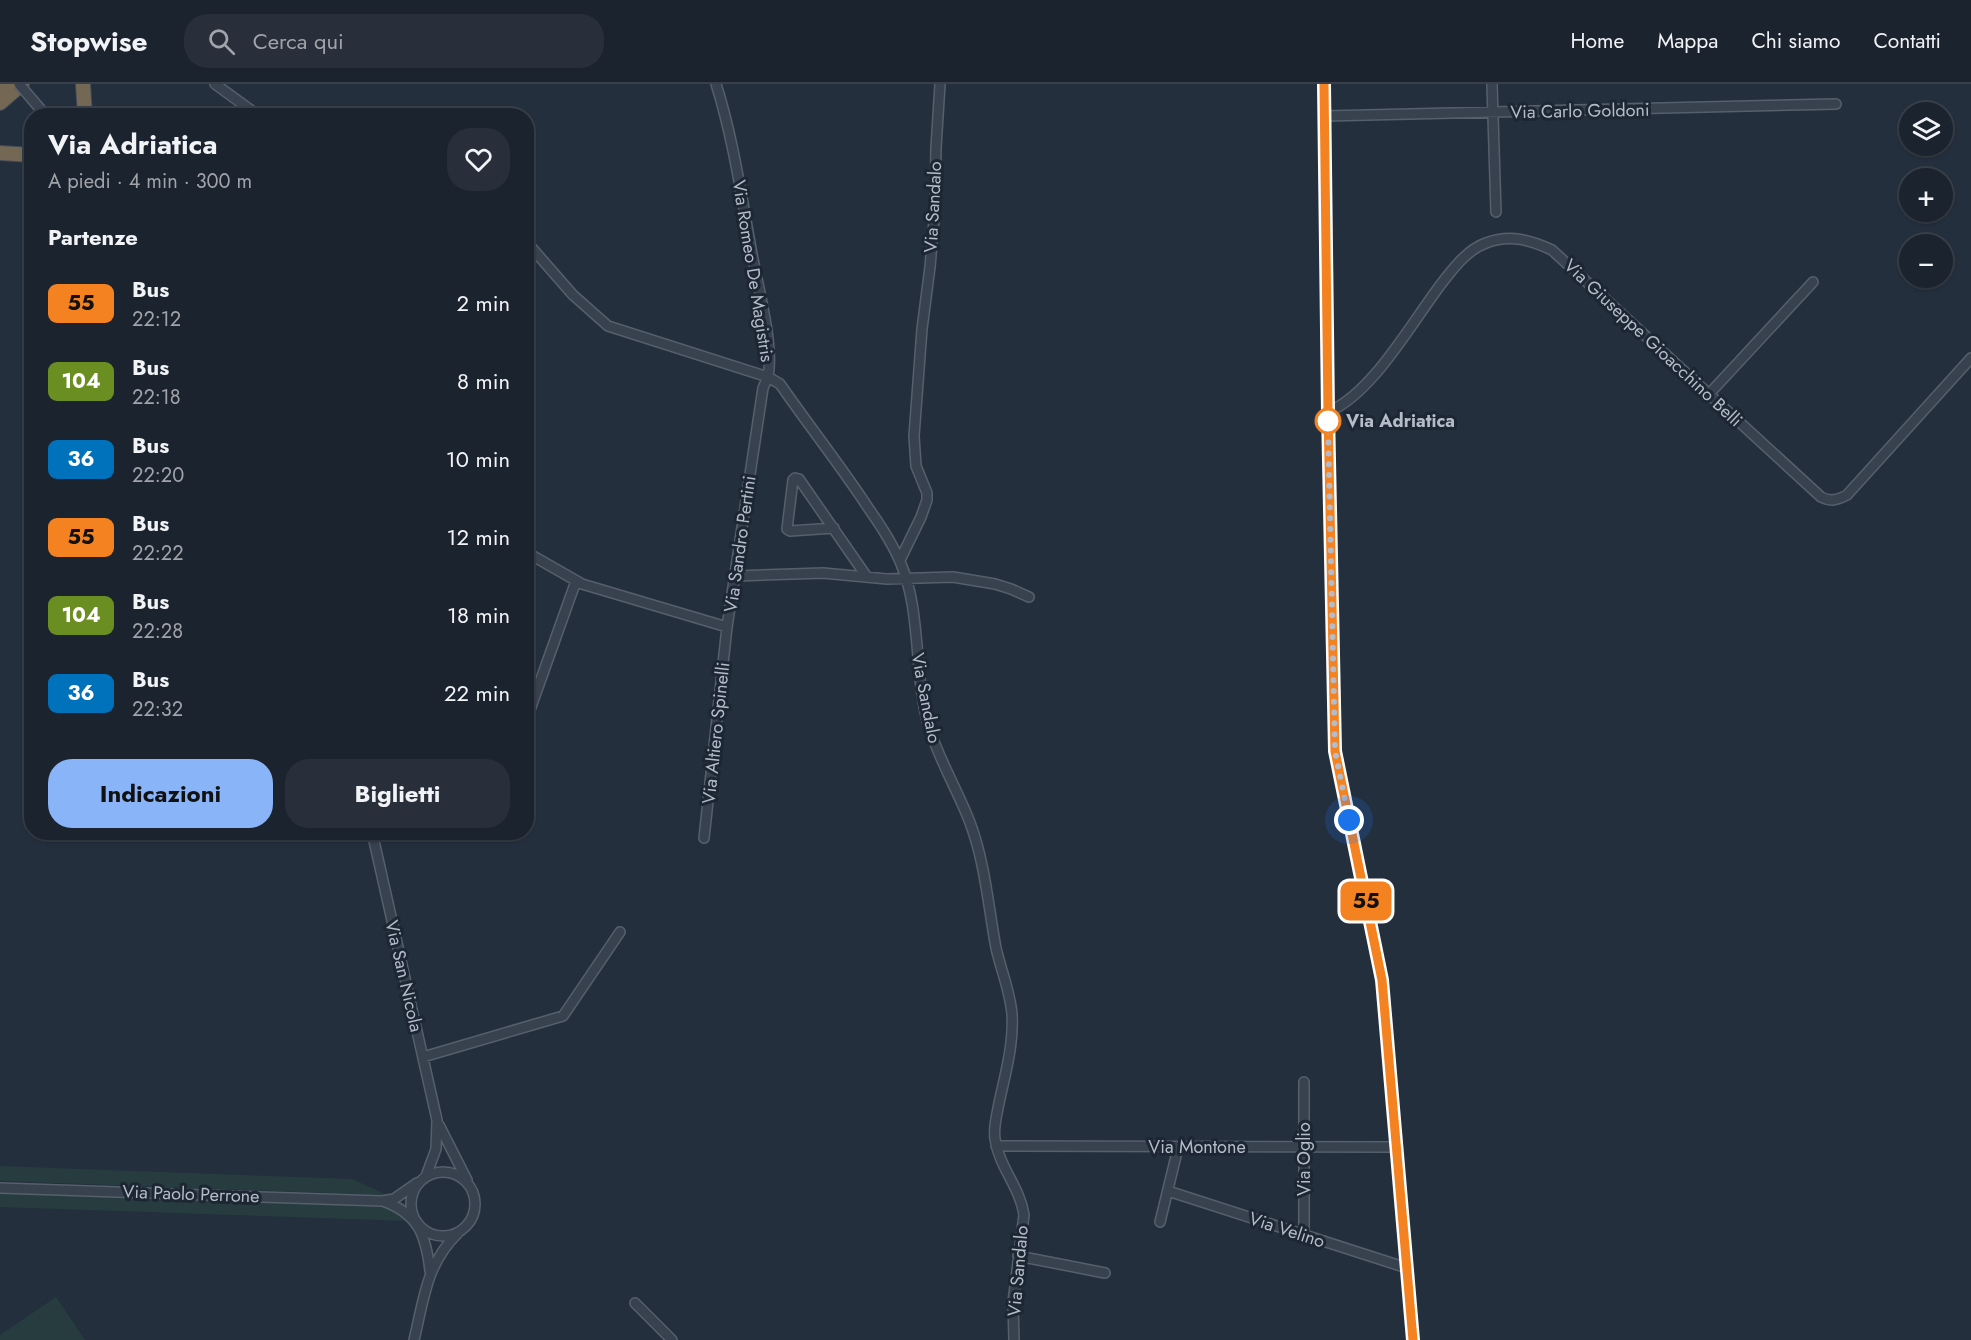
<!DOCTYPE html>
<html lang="it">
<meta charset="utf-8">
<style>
body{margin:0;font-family:Jost,sans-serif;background:#282f3a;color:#f1f3f6;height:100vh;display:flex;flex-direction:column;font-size:22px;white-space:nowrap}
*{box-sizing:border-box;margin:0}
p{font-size:20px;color:#a0a4aa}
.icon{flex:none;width:33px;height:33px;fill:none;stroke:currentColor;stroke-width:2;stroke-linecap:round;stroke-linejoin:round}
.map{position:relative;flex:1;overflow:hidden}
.sheet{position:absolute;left:24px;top:24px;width:510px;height:732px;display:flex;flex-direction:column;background:#1b232e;border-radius:24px;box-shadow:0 2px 4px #0004,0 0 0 2px #39404a}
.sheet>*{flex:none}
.badge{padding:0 12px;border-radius:9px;font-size:21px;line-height:39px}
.tools{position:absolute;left:1899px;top:18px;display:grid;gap:12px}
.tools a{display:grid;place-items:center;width:54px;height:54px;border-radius:50%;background:#1b232e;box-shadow:0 2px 4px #0004,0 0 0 2px #39404a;font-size:30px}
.you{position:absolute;width:30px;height:30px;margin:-15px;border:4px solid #fff;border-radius:50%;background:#1a73e8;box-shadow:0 0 0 9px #1a73e833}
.map>.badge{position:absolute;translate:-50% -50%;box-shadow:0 0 0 3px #fff}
h2{padding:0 24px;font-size:22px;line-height:54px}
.round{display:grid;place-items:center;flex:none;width:63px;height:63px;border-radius:24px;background:#282f3a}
.overview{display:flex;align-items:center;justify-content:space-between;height:102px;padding:0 24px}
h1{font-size:28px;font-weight:700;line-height:45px}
.cta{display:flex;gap:12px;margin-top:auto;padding:12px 24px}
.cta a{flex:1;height:69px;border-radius:24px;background:#8ab4f8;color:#111;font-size:24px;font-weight:700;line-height:69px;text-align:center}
.cta a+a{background:#282f3a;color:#f1f3f6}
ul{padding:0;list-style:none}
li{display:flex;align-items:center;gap:18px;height:78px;padding:0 24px}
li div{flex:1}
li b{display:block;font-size:22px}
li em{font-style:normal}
li .badge{min-width:66px;font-weight:700;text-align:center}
header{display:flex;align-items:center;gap:36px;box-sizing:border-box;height:84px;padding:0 30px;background:#1b232e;border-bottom:2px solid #39404a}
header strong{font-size:28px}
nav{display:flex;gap:33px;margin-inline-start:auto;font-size:21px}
.search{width:420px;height:54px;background:#282f3a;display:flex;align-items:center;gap:15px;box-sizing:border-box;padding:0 21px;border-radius:24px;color:#a0a4aa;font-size:22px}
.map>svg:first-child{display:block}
</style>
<header>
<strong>Stopwise</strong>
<div class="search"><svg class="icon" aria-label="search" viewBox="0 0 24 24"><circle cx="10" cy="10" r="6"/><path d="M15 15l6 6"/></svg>Cerca qui</div>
<nav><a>Home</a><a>Mappa</a><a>Chi siamo</a><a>Contatti</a></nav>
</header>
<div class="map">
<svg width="1971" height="1256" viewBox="0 0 1971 1256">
<rect width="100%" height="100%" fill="#242f3e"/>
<path fill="#263c3f" d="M0,1082L352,1095L387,1111L0,1097Z
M0,1108L381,1121L389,1122L407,1137L0,1123Z
M56,1213L85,1256H0V1251Z"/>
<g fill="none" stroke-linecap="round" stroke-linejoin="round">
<g stroke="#565f6c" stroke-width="12">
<path id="minor" d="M215,0L259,32
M716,0C734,57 742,117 753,175C759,207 774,262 768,293L780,300C809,342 841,382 869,425C881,442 893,460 901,480C921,526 914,590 928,640C938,674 956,703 969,736C985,777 988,821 996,864C1001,886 1010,907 1012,930C1014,960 1005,991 999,1019C997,1031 993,1043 995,1055C999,1083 1020,1103 1024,1131L1013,1218L1014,1256
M1324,0L1328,328L1335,667L1382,896L1413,1256
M1492,0L1496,128
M1325,32L1836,20
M526,161L531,163L573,211L608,242L768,293L763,304L727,543L582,500L526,468
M1709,310L1813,198
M1328,328C1374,309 1414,234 1445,195C1456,181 1469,165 1486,159C1510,150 1531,156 1552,166L1821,413C1831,418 1837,416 1847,411L1971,274
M834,444L790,447L787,445L793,396L795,394L799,395L867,493
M900,476L921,433L927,416V409L916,382L914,352L922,245L930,183L935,125L936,64L940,0
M736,492L823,489L887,495L953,493L995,500L1011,505L1029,513
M526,637L576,497
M372,748L437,1036L436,1065L426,1092
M704,754L727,543
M423,973L563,932L620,848
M1304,998V1151
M439,1041L467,1096
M996,1062L1397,1063
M411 1120a32 32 0 1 1 64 0a32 32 0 1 1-64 0Z
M0,1104L382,1117L394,1115L417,1099
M1168,1107L1407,1184
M383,1117C419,1130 426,1152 430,1187
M1160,1138L1178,1064
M1018,1172L1105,1189
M635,1219L672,1256
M414,1256C424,1215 426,1180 458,1149"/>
</g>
<g stroke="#434c59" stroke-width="16">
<path id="highway" d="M83,0L85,32
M0,4L5,0
M0,19L22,0
M0,69L32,71"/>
</g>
<use href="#minor" stroke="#38414e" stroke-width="9"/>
<use href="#highway" stroke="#746855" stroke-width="14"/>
<g stroke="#565f6c" stroke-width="12" stroke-linecap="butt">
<path id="minor-bridge" d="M19,0L42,27"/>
</g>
<use href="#minor-bridge" stroke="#38414e" stroke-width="9"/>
</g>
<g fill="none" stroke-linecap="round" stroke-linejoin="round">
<g stroke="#fff" stroke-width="14">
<path id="line" d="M1324,0L1328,328L1335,667L1382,896L1413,1256"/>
</g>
<use href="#line" stroke="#f58220" stroke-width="9"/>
<path stroke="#b4bcc9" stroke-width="6" stroke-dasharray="0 10.8" d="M1328,337L1335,667L1349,736"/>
</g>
<circle fill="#fff" stroke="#f58220" stroke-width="3" cx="1328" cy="337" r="12"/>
<g text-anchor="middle" stroke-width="6" stroke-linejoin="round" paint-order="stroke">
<g font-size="18" fill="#b4bcc9" stroke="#1d2633">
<text transform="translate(1580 27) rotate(-1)" y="6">Via Carlo Goldoni</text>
<text transform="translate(933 123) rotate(-87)" y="6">Via Sandalo</text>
<text transform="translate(753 187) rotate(81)" y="6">Via Romeo De Magistris</text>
<text transform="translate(1653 259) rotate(43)" y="6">Via Giuseppe Gioacchino Belli</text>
<text transform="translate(740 460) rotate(-82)" y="6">Via Sandro Pertini</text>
<text transform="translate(926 614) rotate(79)" y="6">Via Sandalo</text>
<text transform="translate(716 649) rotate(-84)" y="6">Via Altiero Spinelli</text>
<text transform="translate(404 892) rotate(77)" y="6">Via San Nicola</text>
<text x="1197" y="1069">Via Montone</text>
<text transform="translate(1304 1075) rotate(-90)" y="6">Via Oglio</text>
<text transform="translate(191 1110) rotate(2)" y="6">Via Paolo Perrone</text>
<text transform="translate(1287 1146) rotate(18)" y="6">Via Velino</text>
<text transform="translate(1018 1187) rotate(-85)" y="6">Via Sandalo</text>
</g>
<g font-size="18" font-weight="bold" fill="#b4bcc9" stroke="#1d2633" text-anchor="start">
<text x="1346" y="343">Via Adriatica</text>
</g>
</g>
</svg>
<div class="tools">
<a><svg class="icon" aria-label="layers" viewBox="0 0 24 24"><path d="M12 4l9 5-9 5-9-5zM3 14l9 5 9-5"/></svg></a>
<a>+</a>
<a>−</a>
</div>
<div class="you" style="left:1349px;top:736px"></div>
<b class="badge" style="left:1366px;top:817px;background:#f58220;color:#111">55</b>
<section class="sheet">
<div class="overview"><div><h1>Via Adriatica</h1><p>A piedi · 4 min · 300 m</p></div><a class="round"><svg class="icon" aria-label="heart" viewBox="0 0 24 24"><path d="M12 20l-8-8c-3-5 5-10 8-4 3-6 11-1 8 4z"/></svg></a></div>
<h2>Partenze</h2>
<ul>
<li><span class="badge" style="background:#f58220;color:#111">55</span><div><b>Bus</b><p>22:12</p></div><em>2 min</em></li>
<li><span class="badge" style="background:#6b8e23;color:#fff">104</span><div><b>Bus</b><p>22:18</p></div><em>8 min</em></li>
<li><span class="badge" style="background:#0072bc;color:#fff">36</span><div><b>Bus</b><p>22:20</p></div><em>10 min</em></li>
<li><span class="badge" style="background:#f58220;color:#111">55</span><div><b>Bus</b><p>22:22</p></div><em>12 min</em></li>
<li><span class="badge" style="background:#6b8e23;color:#fff">104</span><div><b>Bus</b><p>22:28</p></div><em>18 min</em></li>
<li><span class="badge" style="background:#0072bc;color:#fff">36</span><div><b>Bus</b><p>22:32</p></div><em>22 min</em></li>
</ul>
<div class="cta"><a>Indicazioni</a><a>Biglietti</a></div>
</section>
</div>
